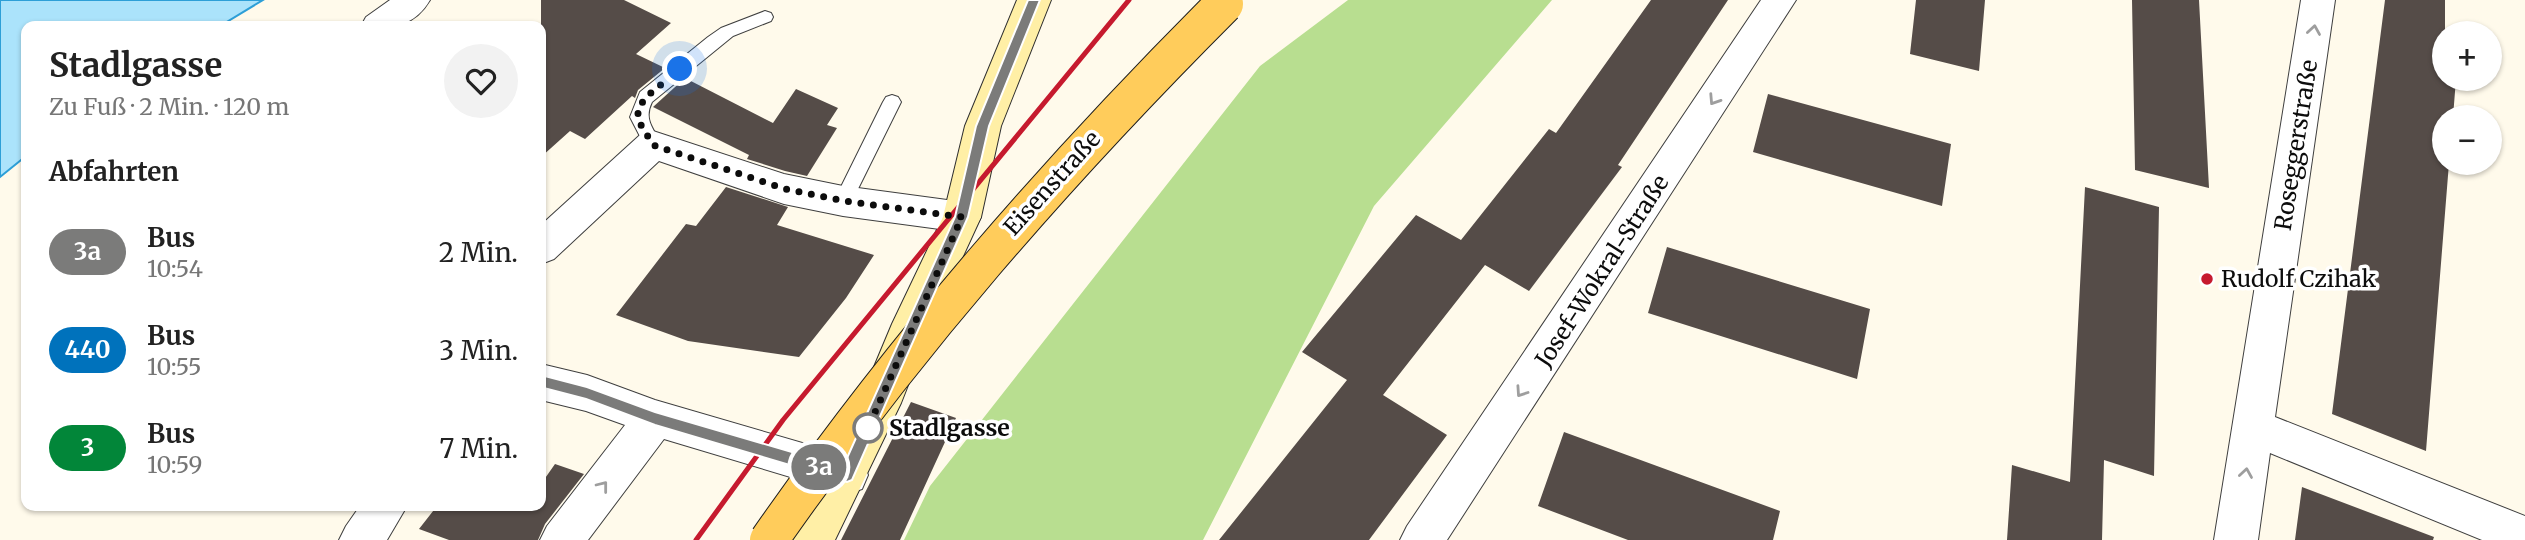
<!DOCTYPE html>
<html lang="de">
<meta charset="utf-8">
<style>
body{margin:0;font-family:Merriweather,serif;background:#f2f2f2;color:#222;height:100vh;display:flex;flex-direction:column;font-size:26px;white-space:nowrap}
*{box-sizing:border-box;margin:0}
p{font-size:23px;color:#767676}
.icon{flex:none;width:38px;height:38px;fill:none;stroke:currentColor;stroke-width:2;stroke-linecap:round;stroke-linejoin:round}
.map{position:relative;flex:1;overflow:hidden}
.sheet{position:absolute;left:21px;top:21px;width:525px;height:490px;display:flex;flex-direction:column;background:#fff;border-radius:14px;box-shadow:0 2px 5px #0004}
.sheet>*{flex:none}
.badge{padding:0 14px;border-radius:23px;font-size:24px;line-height:46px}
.controls{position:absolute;left:2432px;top:21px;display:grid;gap:14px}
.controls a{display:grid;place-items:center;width:70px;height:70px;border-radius:50%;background:#fff;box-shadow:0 2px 5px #0004;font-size:35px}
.you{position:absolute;width:35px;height:35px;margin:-18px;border:5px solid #fff;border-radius:50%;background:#1a73e8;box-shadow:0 0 0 10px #1a73e833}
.map>.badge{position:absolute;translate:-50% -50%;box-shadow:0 0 0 4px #fff}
h2{padding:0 28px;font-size:26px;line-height:63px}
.round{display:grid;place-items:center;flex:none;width:74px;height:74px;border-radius:37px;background:#f2f2f2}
.summary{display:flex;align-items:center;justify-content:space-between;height:119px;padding:0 28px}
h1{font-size:33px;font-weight:700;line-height:52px}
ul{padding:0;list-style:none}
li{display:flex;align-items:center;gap:21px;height:98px;padding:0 28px}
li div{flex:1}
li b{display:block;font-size:26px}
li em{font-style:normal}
li .badge{min-width:77px;font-weight:700;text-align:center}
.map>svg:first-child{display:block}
</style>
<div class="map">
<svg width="2525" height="540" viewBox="0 0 2525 540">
<rect width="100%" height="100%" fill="#fffaeb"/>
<path fill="#b8de90" d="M1348,0H1552L1374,206L1203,540H904L930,486L1260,66Z"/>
<path fill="#abe3fb" stroke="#2d9fd7" stroke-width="2" d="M0,0H263L220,26H26V156L0,177Z"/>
<path fill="#554c48" d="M541,0H624L671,23L636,54L665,68L638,90L635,98L632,96L585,139L570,131L541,157Z
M1651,0H1728L1618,165L1622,167L1529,291L1485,265L1383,395L1447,435L1369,540H1219L1347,380L1302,352L1416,215L1461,240L1549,129L1556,133Z
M1916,0H1985L1979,71L1910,54Z
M2132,0H2199L2209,188L2135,170Z
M2385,0H2445V79H2456L2453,117H2445V163H2449L2426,451L2332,414Z
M685,78L773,123L796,89L838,108L827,125L837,128L807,176L785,171L747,159L749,155L653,107Z
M1768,94L1951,144L1942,206L1753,152Z
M726,187L788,207L777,225L874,255L846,298L799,357L688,341L616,315L686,224L696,226Z
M2085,187L2159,207L2154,476L2104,460L2102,540H2007L2012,465L2070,482Z
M1667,247L1870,309L1857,379L1648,313Z
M911,402L956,418L900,540H841Z
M1564,432L1780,511L1773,540H1628L1538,506Z
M555,464L584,474L545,524L538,540H449L419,529L437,506H541V484Z
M2302,487L2434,537L2433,540H2295Z"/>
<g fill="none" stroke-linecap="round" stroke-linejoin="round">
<g stroke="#3f3f3f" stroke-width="2">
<path id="lane" d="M765,11L771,13L773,17L771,21L733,36L652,102C643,120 654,129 662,145L659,150H647L630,117L640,92L708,37L721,28Z
M892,95L898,97L901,102L852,201L850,206L843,208L836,206L834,201L883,102L886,97Z"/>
</g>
<g stroke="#3f3f3f" stroke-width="2">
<path id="street" d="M390,0H430C412,30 391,26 361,26L366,17Z
M1761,0H1796L1447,540H1400L1407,526Z
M2301,0H2335L2275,417L2525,516V540H2482L2270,453L2258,540H2214Z
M653,131L784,174L843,186L962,202L975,206L981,217L975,228L962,232L843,216L784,204L659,161L554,259L541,264V225L640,135Z
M541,364L587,375L655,400L847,456L862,461L868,475L862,489L847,494L664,439L588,540H540L547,526L625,425L586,411L541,400Z
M360,506H407L387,540H339L346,526Z"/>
</g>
<g stroke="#2e2e2e" stroke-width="2">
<path id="secondary" d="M1017,0H1051L1001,126L981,217L932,324L901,403L835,540H791L861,398L892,324L943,217L965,126Z"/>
</g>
<use href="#lane" fill="#fff" fill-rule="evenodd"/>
<use href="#street" fill="#fff" fill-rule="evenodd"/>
<use href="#secondary" fill="#ffefa6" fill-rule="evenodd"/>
<path stroke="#c61a2e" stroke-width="5" d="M696,540L783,420L1129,0"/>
<g stroke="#1d1d1d" stroke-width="40" stroke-linecap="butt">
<path id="primary-bridge" d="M769,540C905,345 1056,172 1224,4"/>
</g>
<use href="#primary-bridge" stroke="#ffcc5b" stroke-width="38"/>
</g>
<defs><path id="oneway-chevron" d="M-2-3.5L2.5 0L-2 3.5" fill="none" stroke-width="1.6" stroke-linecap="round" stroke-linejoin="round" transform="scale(1.75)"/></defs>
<g stroke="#9e9e9e">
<use href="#oneway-chevron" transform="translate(2314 30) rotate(-81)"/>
<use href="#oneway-chevron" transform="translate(1714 100) rotate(123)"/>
<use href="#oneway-chevron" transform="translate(1521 392) rotate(124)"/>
<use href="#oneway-chevron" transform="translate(2246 473) rotate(-81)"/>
<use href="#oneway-chevron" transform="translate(603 486) rotate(-52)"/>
</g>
<path fill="#7b7b7a" stroke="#fff" stroke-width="2" d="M1028,0H1040L989,126L968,217L852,480L847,482L655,425L586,399L536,386L534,382L536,377L541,375L587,387L655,412L843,467L955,217L976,126Z"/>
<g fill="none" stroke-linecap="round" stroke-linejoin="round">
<path stroke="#0c0c0c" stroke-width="7" stroke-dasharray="0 12.6" d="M680,69L646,97L638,109V120L653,145L785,189L844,201L962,217L868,428"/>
</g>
<circle fill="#c61a2e" stroke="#fff" stroke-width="2.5" cx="2207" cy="279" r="7"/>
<circle fill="#fff" stroke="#7b7b7a" stroke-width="3.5" cx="868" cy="428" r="14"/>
<g text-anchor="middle" stroke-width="7" stroke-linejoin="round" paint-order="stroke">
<g font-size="23" fill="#0c0c0c" stroke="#fff">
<text transform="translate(2296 145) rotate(-81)" y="8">Roseggerstraße</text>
<text transform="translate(1052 183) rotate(-48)" y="8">Eisenstraße</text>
<text transform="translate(1602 271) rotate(-57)" y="8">Josef-Wokral-Straße</text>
</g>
<g font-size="23" fill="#0c0c0c" stroke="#fff" text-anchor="start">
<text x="2221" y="287">Rudolf Czihak</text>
</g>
<g font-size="23" font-weight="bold" fill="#0c0c0c" stroke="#fff" text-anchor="start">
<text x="889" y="436">Stadlgasse</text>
</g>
</g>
</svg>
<div class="controls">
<a>+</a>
<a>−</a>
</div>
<div class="you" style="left:680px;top:69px"></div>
<b class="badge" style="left:819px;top:467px;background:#7b7b7a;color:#fff">3a</b>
<section class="sheet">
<div class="summary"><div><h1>Stadlgasse</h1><p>Zu Fuß · 2 Min. · 120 m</p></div><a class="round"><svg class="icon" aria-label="heart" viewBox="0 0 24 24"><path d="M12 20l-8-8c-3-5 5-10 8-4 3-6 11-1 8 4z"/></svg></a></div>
<h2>Abfahrten</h2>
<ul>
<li><span class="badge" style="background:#7b7b7a;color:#fff">3a</span><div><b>Bus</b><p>10:54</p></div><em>2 Min.</em></li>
<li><span class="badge" style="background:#0072bc;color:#fff">440</span><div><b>Bus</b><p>10:55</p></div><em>3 Min.</em></li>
<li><span class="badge" style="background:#028639;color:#fff">3</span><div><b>Bus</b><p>10:59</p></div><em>7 Min.</em></li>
</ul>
</section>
</div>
